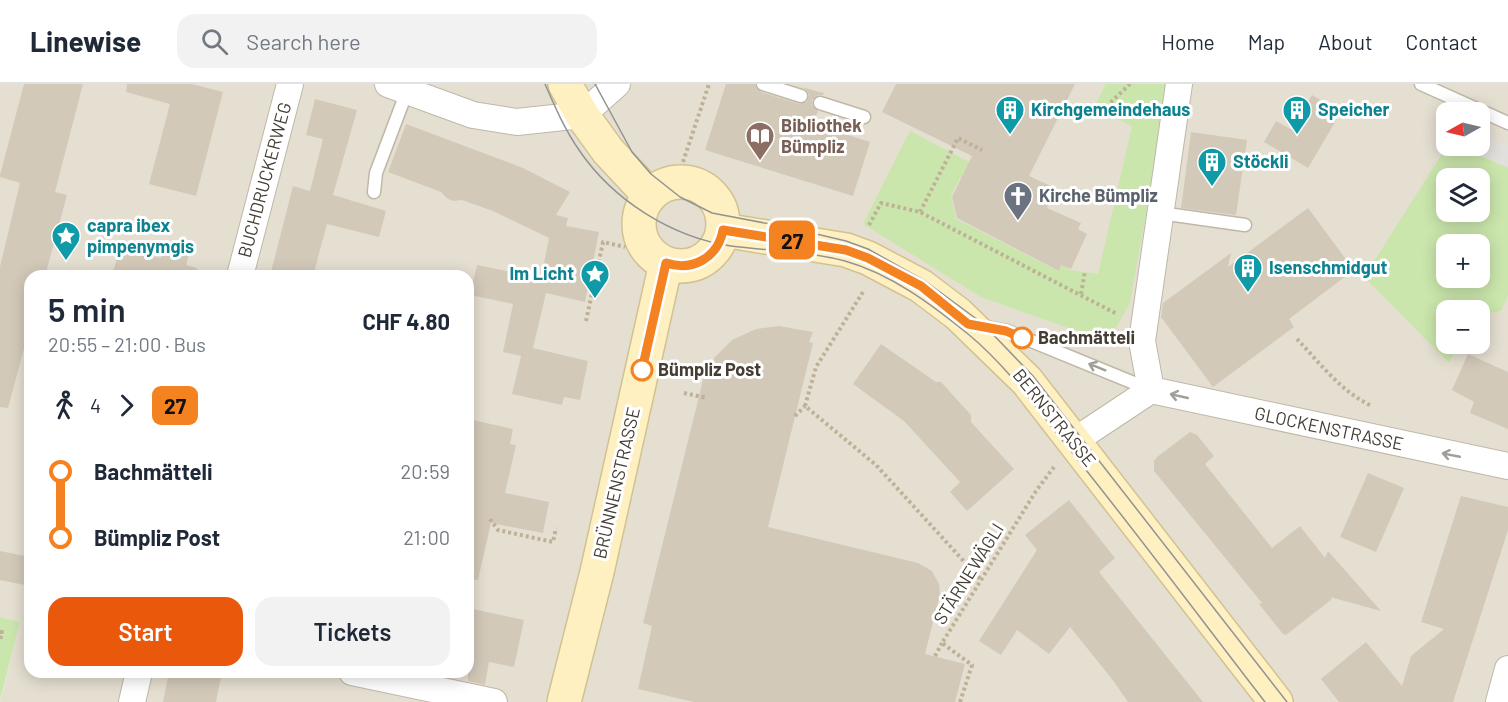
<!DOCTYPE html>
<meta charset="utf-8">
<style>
body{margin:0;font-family:Barlow,sans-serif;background:#f2f2f3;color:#1f2937;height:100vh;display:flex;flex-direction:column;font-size:22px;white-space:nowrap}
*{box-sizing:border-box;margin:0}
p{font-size:20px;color:#747a83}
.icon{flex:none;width:33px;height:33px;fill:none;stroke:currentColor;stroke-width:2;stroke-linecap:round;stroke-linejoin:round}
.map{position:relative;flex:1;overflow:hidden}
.sheet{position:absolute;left:24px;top:186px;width:450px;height:408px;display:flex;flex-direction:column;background:#fff;border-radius:18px;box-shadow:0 3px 15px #0003}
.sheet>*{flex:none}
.badge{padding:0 12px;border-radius:9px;font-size:21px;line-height:39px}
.needle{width:39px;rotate:262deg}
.tools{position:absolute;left:1436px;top:18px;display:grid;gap:12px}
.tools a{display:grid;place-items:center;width:54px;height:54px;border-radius:12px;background:#fff;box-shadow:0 3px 15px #0003;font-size:30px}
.map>.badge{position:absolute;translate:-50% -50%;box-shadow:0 0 0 3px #fff}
.legs{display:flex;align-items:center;gap:9px;height:66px;padding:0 24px;font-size:20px}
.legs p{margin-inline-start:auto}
.headline{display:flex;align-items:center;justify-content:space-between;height:102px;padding:0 24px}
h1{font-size:33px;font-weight:600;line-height:45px}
.primary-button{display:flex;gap:12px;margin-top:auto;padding:12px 24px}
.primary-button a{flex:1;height:69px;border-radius:18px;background:#ea580c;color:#fff;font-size:24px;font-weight:600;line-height:69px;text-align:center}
.primary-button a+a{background:#f2f2f3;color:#1f2937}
ul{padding:0 24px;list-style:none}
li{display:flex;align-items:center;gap:21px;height:66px;font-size:22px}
li i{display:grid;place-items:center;width:9px;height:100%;margin:0 8px;background:currentColor}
li i::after{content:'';width:15px;height:15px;margin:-8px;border:4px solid;border-radius:50%;background:#fff}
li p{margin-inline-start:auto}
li:first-child i{background:linear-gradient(#0000 50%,currentColor 0)}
li:last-child i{background:linear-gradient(currentColor 50%,#0000 0)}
header{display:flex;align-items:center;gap:36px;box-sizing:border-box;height:84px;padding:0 30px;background:#fff;border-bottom:2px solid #e0e1e3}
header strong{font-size:28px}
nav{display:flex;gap:33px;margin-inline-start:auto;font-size:21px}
.search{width:420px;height:54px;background:#f2f2f3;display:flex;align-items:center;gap:15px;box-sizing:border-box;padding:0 21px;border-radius:18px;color:#747a83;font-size:22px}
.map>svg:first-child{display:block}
</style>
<header>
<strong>Linewise</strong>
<div class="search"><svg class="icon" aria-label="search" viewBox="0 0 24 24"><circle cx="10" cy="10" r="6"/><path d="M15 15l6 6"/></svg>Search here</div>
<nav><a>Home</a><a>Map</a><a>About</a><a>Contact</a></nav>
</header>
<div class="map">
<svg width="1508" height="618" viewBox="0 0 1508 618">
<rect width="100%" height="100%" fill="#f1ede3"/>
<path fill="#e5dfd1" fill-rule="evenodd" d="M0,0H1508V618H0L20,538L0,533ZM1446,28H1479V62H1446ZM1446,94H1479V128H1446ZM1446,160H1479V194H1446ZM30,192H468V588H30ZM1446,226H1479V260H1446Z"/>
<path fill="#cae6ac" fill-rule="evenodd" d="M1106,0H1169L1130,219L1110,254L1074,246L981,213L863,140L910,47L981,84L979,89L960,94L951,112L956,135L1058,187L1062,181L1071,186L1098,190L1132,42L1094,23Z
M1447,62H1459L1508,84V211L1501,227L1479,231V226H1446V260H1458L1449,279L1364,193ZM1446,94H1479V128H1446ZM1479,160V194H1446V160Z
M0,533L20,538L0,616Z"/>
<path fill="#e2e0dc" d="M1479,50L1508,62V83L1459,62H1479Z"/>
<path fill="#d3c9b9" d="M24,0H83L55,108L67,111L45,192H30V242L8,324L0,323V183L20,99L0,93V91Z
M127,0H192L223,8L196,112L149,100L170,20L126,8Z
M726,0H755L757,5L761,8L799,20L807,18L809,10L804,4L790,0L824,9L823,11H818L812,16V21L818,27L813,40L870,58L853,112L705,66Z
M896,0H1075L1029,92L1055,104L1047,124L1081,139L1078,145L1087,150L1071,185L1061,181L1059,187L957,134L952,113L972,72L882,28Z
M1312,11L1341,28L1308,84L1264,58L1276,37L1292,46Z
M315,15L357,26L333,111L386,127L379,153L327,140L313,192H270L293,102L310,107L323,55L306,51Z
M406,40L523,84L570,108L556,131L568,134L566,142L599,148L585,218L546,209L533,264L588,277L580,316L564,313L562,321L512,310L521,272L503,268L513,220L470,211L477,181L541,194L549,154L493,127L462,116L454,117L448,115L441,108L388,88Z
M1191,48L1247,56L1236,131L1181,124Z
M1308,124L1354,186L1289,235L1294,243L1213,303L1161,233L1163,219L1231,169L1228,183Z
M120,163L161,174L164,163L189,170L186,181L197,184L196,192H112Z
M779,242L813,248L809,258L813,259L768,443L918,479L932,487L939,500L940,510L925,570L965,580L955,618H694L638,605L652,542L643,539L704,292L715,273L732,256L756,245Z
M881,260L936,298H941L971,331V338L1014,385L967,427L950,408L960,398L904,337L853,300Z
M1468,270L1508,288V345L1470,329L1474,318L1452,306Z
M468,335L513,345L510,360L516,361L505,409L549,418L543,449L491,439L478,496L468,495Z
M1190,348L1197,351L1214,372L1205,380L1272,464L1300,442L1325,474L1328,467L1381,527L1330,513L1332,515L1286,551L1283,550L1259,520L1262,519L1154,387V377L1157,373Z
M1368,389L1404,404L1376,468L1340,453Z
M1461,412L1508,423V446L1453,618H1339L1321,595L1366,558L1402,602L1411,572L1444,545L1421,538Z
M1069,416L1115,474L1099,488L1203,618H1128L1112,595L1070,543L1049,570L1017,546L1001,571L979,557L1037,466L1025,451Z
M0,467L30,473V502L0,496Z
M468,524L524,536L514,583L489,578L485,601L468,597Z
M169,588H222L216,618H163Z"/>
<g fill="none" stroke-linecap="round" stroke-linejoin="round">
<g stroke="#bfb8a9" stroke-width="15">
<path id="lane" d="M763,0L801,12
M1421,0L1508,39
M820,19L864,33
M374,108L376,89L407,7
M1160,129L1245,141
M984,243L1007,247L1151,306"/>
</g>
<g stroke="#bfb8a9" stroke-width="28">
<path id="street" d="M388,0L473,31L517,38L582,31L617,0
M240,192L290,0
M1151,306L1142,257L1179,0
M1074,357L1151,306L1508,382
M352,588L494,618
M132,618L139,588
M1499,618L1508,585"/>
</g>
<g stroke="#d1c293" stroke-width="36">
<path id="secondary" d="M565,0L582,31L608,67L650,112
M639 140a42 42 0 1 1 84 0a42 42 0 1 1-84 0Z
M723,146L846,166L868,174L921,202L958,230L1027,297L1276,618
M564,618L597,488L666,179"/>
</g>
<path stroke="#beb198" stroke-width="4" stroke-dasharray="3 3" stroke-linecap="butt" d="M1105,29L1110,19L1130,0
M683,78L709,0
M920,128L958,54L982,66
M869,141L881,119L920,128L1117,230
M863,208L816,283L805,322L876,381L981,496
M1081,210L1085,187
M586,237L603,158L625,163
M1297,255C1320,279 1341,308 1372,322
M684,309L707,314
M795,332L805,322
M490,435L498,446L553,458L556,444
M0,548H2L0,556
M935,572L942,559
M960,618L972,581L942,559L1036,407L1054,383"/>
<use href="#lane" stroke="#fff" stroke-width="12"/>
<use href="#street" stroke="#fff" stroke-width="26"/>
<use href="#secondary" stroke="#fef0c1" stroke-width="33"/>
<path stroke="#939393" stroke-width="1.5" d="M545,0C555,23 565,46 579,66C613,116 671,153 731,162C769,167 807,167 845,177C891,190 931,220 968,250C1007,282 1038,326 1070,366C1137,449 1200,534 1265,618
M595,0L632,68L651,90L680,113L712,129L791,144L846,157L868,165L925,197L982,239L1033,292L1287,618"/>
</g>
<defs><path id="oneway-shaft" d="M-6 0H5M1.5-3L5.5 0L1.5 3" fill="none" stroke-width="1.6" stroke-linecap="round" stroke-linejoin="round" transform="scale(1.5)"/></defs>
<g stroke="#a19e9a">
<use href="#oneway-shaft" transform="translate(1097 283) rotate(-158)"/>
<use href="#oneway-shaft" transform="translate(1179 312) rotate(-167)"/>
<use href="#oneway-shaft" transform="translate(1451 371) rotate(-169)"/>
</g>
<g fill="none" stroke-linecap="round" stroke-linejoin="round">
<g stroke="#fff" stroke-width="14">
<path id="line-1" d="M642,286L666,179C693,188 718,173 723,146L846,166L868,174L921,202L968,240L1006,247L1022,254"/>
</g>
<use href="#line-1" stroke="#f58220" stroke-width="9"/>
</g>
<defs>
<g id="building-pin" transform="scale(1.5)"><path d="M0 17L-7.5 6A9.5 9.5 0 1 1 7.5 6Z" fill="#0f9aa8" stroke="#fff"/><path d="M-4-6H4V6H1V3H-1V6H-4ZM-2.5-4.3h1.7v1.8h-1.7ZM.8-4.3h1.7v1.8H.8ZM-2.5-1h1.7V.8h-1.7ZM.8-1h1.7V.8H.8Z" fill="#fff"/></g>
<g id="library-pin" transform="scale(1.5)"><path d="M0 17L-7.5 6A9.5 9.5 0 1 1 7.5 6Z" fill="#8d6e63" stroke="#fff"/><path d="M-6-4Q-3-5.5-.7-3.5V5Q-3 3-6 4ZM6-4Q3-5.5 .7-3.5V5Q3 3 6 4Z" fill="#fff"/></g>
<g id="church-pin" transform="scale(1.5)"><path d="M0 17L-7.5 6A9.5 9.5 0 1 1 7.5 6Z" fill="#6b7280" stroke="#fff"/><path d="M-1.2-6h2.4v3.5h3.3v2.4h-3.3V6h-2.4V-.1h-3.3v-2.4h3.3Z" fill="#fff"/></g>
<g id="sight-pin" transform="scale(1.5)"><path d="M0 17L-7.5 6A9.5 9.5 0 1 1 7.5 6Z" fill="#0f9aa8" stroke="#fff"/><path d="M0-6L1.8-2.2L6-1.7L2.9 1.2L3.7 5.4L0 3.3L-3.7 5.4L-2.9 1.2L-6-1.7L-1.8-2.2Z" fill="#fff"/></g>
</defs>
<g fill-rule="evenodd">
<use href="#building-pin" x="1010" y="26"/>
<use href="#building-pin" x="1297" y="26"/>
<use href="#library-pin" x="760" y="52"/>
<use href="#building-pin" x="1212" y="78"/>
<use href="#church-pin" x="1018" y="112"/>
<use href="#sight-pin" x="66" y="152"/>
<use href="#building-pin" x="1248" y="184"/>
<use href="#sight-pin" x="595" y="190"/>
</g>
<g fill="#fff" stroke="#f58220" stroke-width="3">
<circle cx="1022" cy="254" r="10"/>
<circle cx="642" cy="286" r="10"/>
</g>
<g text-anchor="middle" stroke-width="6" stroke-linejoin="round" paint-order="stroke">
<g font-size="18" font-weight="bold" fill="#0d838f" stroke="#fff" text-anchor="start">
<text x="1031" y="32">Kirchgemeindehaus</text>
<text x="1318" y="32">Speicher</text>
<text x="1233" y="84">Stöckli</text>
<text x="87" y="148">capra ibex<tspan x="87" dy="21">pimpenymgis</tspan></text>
<text x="1269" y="190">Isenschmidgut</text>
<text x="574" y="196" text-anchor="end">Im Licht</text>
</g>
<g font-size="18" font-weight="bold" fill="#785e54" stroke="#fff" text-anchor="start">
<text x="781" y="48">Bibliothek<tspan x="781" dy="21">Bümpliz</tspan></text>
</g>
<g font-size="18" fill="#433d34" stroke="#fff">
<text transform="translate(265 96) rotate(-75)" y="6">BUCHDRUCKERWEG</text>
<text transform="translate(1054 334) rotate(51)" y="6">BERNSTRASSE</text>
<text transform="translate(1329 345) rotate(12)" y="6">GLOCKENSTRASSE</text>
<text transform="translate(617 399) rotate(-77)" y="6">BRÜNNENSTRASSE</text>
<text transform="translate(969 490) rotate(-58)" y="6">STÄRNEWÄGLI</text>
</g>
<g font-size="18" font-weight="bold" fill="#5b616d" stroke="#fff" text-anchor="start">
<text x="1039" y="118">Kirche Bümpliz</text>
</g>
<g font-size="18" font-weight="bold" fill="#433d34" stroke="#fff" text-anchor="start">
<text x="1038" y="260">Bachmätteli</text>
<text x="658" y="292">Bümpliz Post</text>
</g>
</g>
</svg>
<div class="tools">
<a><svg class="needle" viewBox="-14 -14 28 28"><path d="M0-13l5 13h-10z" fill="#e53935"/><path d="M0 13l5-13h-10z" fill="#747a83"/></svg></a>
<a><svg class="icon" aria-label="layers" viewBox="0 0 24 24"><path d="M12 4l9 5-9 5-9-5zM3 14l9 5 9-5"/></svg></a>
<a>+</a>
<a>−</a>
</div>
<b class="badge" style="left:792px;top:156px;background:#f58220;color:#111">27</b>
<section class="sheet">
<div class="headline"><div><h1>5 min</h1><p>20:55 – 21:00 · Bus</p></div><b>CHF 4.80</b></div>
<div class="legs"><svg class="icon" aria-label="walk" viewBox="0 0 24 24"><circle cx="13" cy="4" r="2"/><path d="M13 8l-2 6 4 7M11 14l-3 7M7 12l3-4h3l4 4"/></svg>4<svg class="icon" aria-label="forward" viewBox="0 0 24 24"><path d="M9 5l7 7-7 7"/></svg><b class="badge" style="background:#f58220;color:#111">27</b></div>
<ul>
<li><i style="color:#f58220"></i><b>Bachmätteli</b><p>20:59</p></li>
<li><i style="color:#f58220"></i><b>Bümpliz Post</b><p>21:00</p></li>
</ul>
<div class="primary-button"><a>Start</a><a>Tickets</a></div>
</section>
</div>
